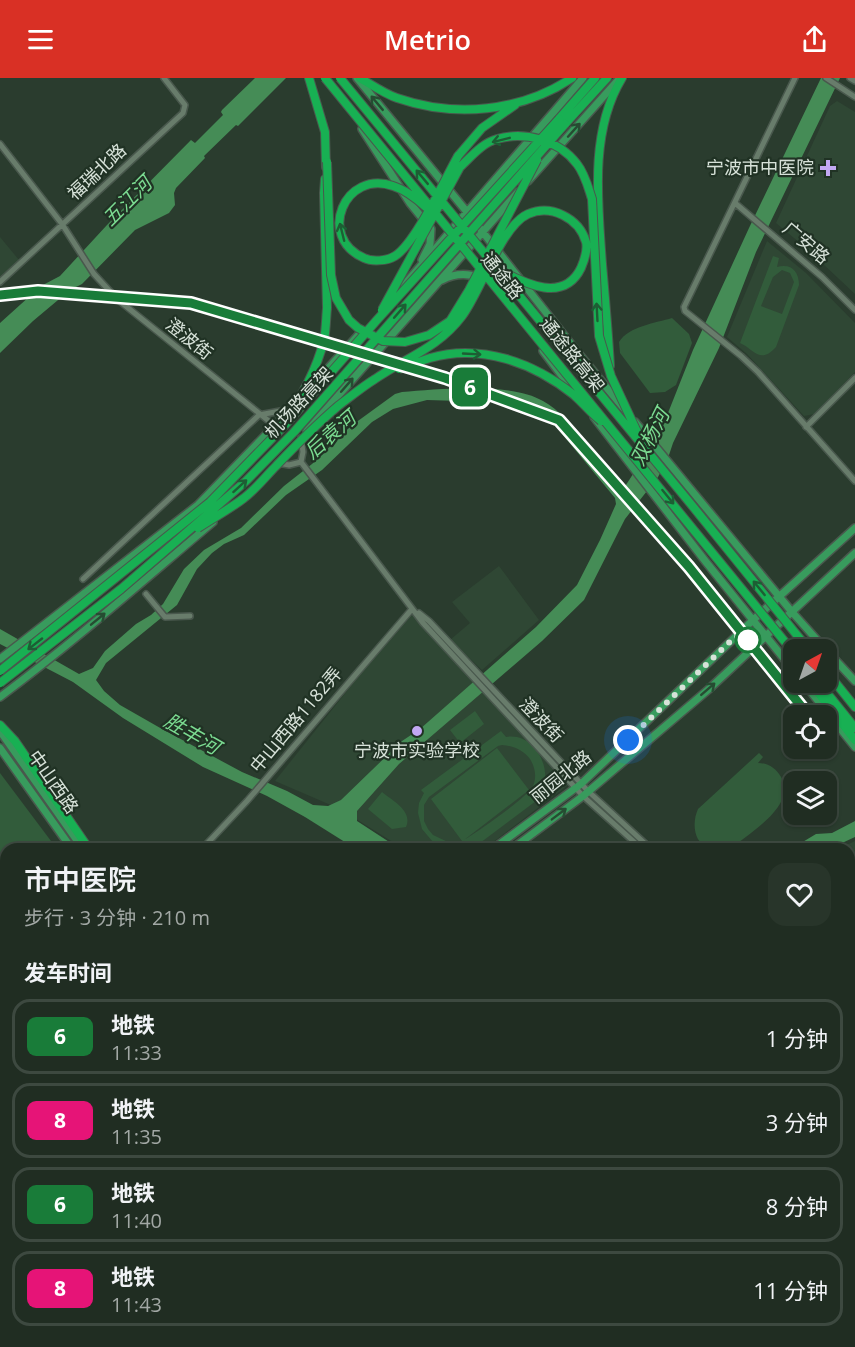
<!DOCTYPE html>
<html lang="zh">
<meta charset="utf-8">
<style>
body{margin:0;font-family:"Open Sans","Noto Sans SC",sans-serif;background:#28352a;color:#f1f3f6;height:100vh;display:flex;flex-direction:column;font-size:22px;white-space:nowrap}
*{box-sizing:border-box;margin:0}
p{font-size:20px;color:#a2a8a5}
.icon{flex:none;width:33px;height:33px;fill:none;stroke:currentColor;stroke-width:2;stroke-linecap:round;stroke-linejoin:round}
.map{position:relative;flex:1;overflow:hidden}
.panel{position:absolute;left:0px;top:765px;width:855px;height:504px;display:flex;flex-direction:column;background:#202d22;border-radius:18px 18px 0 0;box-shadow:0 2px 4px #0004,0 0 0 2px #3d4940}
.panel>*{flex:none}
.badge{padding:0 12px;border-radius:9px;font-size:21px;line-height:39px}
.needle{width:39px;rotate:40deg}
.tools{position:absolute;left:783px;top:561px;display:grid;gap:12px}
.tools a{display:grid;place-items:center;width:54px;height:54px;border-radius:12px;background:#202d22;box-shadow:0 2px 4px #0004,0 0 0 2px #3d4940;font-size:30px}
.you{position:absolute;width:30px;height:30px;margin:-15px;border:4px solid #fff;border-radius:50%;background:#1a73e8;box-shadow:0 0 0 9px #1a73e833}
.map>.badge{position:absolute;translate:-50% -50%;box-shadow:0 0 0 3px #fff}
h2{padding:0 24px;font-size:22px;line-height:54px}
.round{display:grid;place-items:center;flex:none;width:63px;height:63px;border-radius:18px;background:#28352a}
.headline{display:flex;align-items:center;justify-content:space-between;height:102px;padding:0 24px}
h1{font-size:28px;font-weight:600;line-height:45px}
ul{padding:0;list-style:none}
li{display:flex;align-items:center;gap:18px;height:75px;margin:0 12px 9px;padding:0 12px;border:3px solid #3d4940;border-radius:18px}
li div{flex:1}
li b{display:block;font-size:22px}
li em{font-style:normal}
li .badge{min-width:66px;font-weight:700;text-align:center}
header{display:flex;justify-content:space-between;align-items:center;height:78px;padding:0 24px;background:#d93025;color:#fff;font-size:27px;font-weight:600}
.map>svg:first-child{display:block}
</style>
<header><svg class="icon" aria-label="menu" viewBox="0 0 24 24"><path d="M4 6h16M4 12h16M4 18h16"/></svg>Metrio<svg class="icon" aria-label="share" viewBox="0 0 24 24"><path d="M12 15V3M7 8l5-5 5 5M5 13v7h14v-7"/></svg></header>
<div class="map">
<svg width="855" height="1269" viewBox="0 0 855 1269">
<rect width="100%" height="100%" fill="#2a3c2e"/>
<path fill="#2f4734" d="M837,23L855,34V216L806,170L776,145L830,28Z
M0,159L19,182L0,199Z
M767,163L806,195L855,245V294L814,336L804,338L747,276L727,259Z
M499,488L539,542L482,592L450,562L470,545L452,524Z
M412,537L568,707L484,771H404L340,731L275,703L355,603Z
M855,763V840L849,832V771H839Z
M855,864V942L849,937V868Z"/>
<path fill="#325c3b" fill-rule="evenodd" d="M773,178L779,180L777,189C791,185 799,193 799,207L776,269C760,287 754,271 740,265ZM782,192L790,195L794,204L782,236L761,228L773,199Z
M672,240L689,256L692,265L676,307L665,314L650,315L620,275L619,264C629,248 656,245 672,240Z
M475,633L484,646L460,665L450,652Z
M501,653L506,659C535,654 553,691 542,714L544,717L472,771H451L433,764L422,751L418,735L419,725L424,715L421,712ZM502,667C514,668 523,672 530,681C535,689 537,699 533,708C528,719 476,755 464,762L529,712L497,670L431,721L462,763L450,765L433,757L428,751L424,743V727L429,719L498,668Z
M759,675L763,679L758,685C768,685 776,690 781,699C798,727 748,756 730,771C723,771 715,772 709,770C693,765 692,744 698,731Z
M0,695L57,771H6V855L0,848Z
M382,714C393,723 413,733 406,749L392,751L368,731Z
M432,1263H517L510,1269H424Z"/>
<path fill="#458c56" fill-rule="evenodd" d="M255,0H286L238,48L236,47L204,78L205,80L176,110L174,115L175,127L169,135L135,152L82,206L70,212L33,243L0,275V245L41,208L60,198L107,147L191,62L195,65L223,37L221,34L222,32Z
M821,0H840L756,174L719,270L673,365L668,380L658,399L625,441L584,522L542,563L399,686L357,733V743L400,771H356L305,739L267,718L203,689L123,640L73,604L0,566V551L79,596L93,590L105,573L136,546L151,537L163,526L184,491L204,472L241,450L284,408L312,386L351,348L395,316L402,314C439,311 511,304 543,323C560,332 570,347 582,362C592,375 609,403 624,410L655,362L664,345L693,272L749,150ZM427,322L529,325L543,333L553,345L615,420L616,426L600,462L577,507L536,549L420,651L402,663L341,722L328,728L313,727L287,713L242,694L162,651L120,627L104,613L96,602L106,585L177,527L197,491L212,475L224,466L244,457L286,417L322,392L372,344L393,331Z
M855,743V759L829,771H791L816,756L832,755Z
M0,858L6,865V941L0,935Z
M316,1263H365L371,1269H322Z"/>
<g fill="none" stroke-linecap="round" stroke-linejoin="round">
<g stroke="#49584d" stroke-width="8">
<path id="minor" d="M795,0L684,229L685,233L741,278L758,294L855,403
M826,0L855,19
M850,0L855,3
M0,66L62,146L94,196L117,221L275,348
M735,125L822,199L855,232
M0,204L183,35L185,27L164,0
M806,349L855,300
M301,360L303,374L301,384L423,545L583,718L642,771
M278,385L289,387L301,384
M83,501L259,337L291,331
M146,516L165,539L190,538
M419,535L429,543L588,713L651,771
M202,771L247,723L412,531
M849,837L855,845
M849,865L855,861
M849,942L855,947
M849,950L855,955
M0,1134L6,1140
M849,1150L855,1160
M849,1162L855,1172
M849,1211L855,1207
M0,1262L8,1269
M139,1263L145,1269
M755,1263H764
M95,1269L102,1263
M270,1269L278,1263
M674,1269L681,1263
M752,1269L753,1263"/>
</g>
<g stroke="#49584d" stroke-width="10">
<path id="major" d="M357,0L467,134L578,275L626,333
M362,51L410,125L431,151L430,166L422,182
M528,103L620,0
M442,202C455,195 468,195 481,200
M398,214L583,0
M543,273L578,319
M303,318L362,253
M594,339L706,484L794,593
M635,344L792,534L826,572
M307,353L518,114
M826,572L855,603
M0,581L198,427L287,335
M803,604L855,669
M0,619C74,564 143,503 213,444
M0,653L83,771
M0,670L72,771
M493,771L581,706L752,543L855,450
M512,771L583,718L709,611L855,475
M849,997L855,992
M849,1010L855,1005
M0,1188L6,1184
M0,1204L6,1199
M393,1263L398,1269
M408,1263L412,1269
M523,1269L530,1263
M544,1269L551,1263"/>
</g>
<g stroke="#49584d" stroke-width="10">
<path id="highway" d="M309,0L325,54L326,89
M360,0C372,7 385,16 397,20C455,40 521,34 572,0
M559,41L595,0
M565,46L607,0
M458,78L482,50L515,27
M325,101L324,115L327,230
M610,288C608,254 605,220 602,186C598,126 589,54 622,0
M826,593L855,629
M810,604L855,662
M818,604L855,650
M0,647L15,663L89,771"/>
</g>
<use href="#minor" stroke="#687c6b" stroke-width="5"/>
<use href="#major" stroke="#389b5d" stroke-width="7"/>
<use href="#highway" stroke="#18b053" stroke-width="8"/>
<g stroke="#49584d" stroke-width="10" stroke-linecap="butt">
<path id="highway-bridge" d="M325,0L794,575
M340,0L690,425L809,572
M327,84L331,197L336,220L349,242L358,250L383,263L405,264L429,257L450,243L469,212L537,82
M427,130C417,121 406,112 393,108C345,91 316,159 364,180C372,184 387,183 395,178C415,166 445,101 458,78
M382,232L460,89C471,79 482,65 497,61C525,53 559,62 577,86C585,96 588,109 592,121L599,258L611,298L639,358
M399,291C409,288 420,283 430,280C481,265 534,285 574,317C583,325 591,335 601,343
M285,341C302,319 317,290 324,262C326,252 326,240 327,230
M198,450C213,440 230,431 244,420C256,411 266,398 276,388C296,367 316,347 338,328C350,319 362,309 375,301C407,279 438,270 462,238C481,213 501,148 528,136C551,126 579,140 586,164C588,173 584,183 581,190C564,225 526,206 501,193
M0,593L210,424L285,347L376,243L559,41
M0,605L121,511L246,403L294,354L340,302L565,46"/>
</g>
<use href="#highway-bridge" stroke="#18b053" stroke-width="8"/>
</g>
<defs><path id="oneway-shaft" d="M-6 0H5M1.5-3L5.5 0L1.5 3" fill="none" stroke-width="1.6" stroke-linecap="round" stroke-linejoin="round" transform="scale(1.5)"/></defs>
<g stroke="#264c32">
<use href="#oneway-shaft" transform="translate(377 25) rotate(-130)"/>
<use href="#oneway-shaft" transform="translate(574 52) rotate(-48)"/>
<use href="#oneway-shaft" transform="translate(347 307) rotate(-49)"/>
<use href="#oneway-shaft" transform="translate(98 541) rotate(-39)"/>
<use href="#oneway-shaft" transform="translate(708 611) rotate(-41)"/>
<use href="#oneway-shaft" transform="translate(559 736) rotate(-37)"/>
</g>
<g stroke="#1d5e34">
<use href="#oneway-shaft" transform="translate(501 62) rotate(166)"/>
<use href="#oneway-shaft" transform="translate(422 99) rotate(-130)"/>
<use href="#oneway-shaft" transform="translate(342 154) rotate(-104)"/>
<use href="#oneway-shaft" transform="translate(400 233) rotate(-49)"/>
<use href="#oneway-shaft" transform="translate(597 234) rotate(-93)"/>
<use href="#oneway-shaft" transform="translate(472 276) rotate(3)"/>
<use href="#oneway-shaft" transform="translate(240 408) rotate(-42)"/>
<use href="#oneway-shaft" transform="translate(668 419) rotate(51)"/>
<use href="#oneway-shaft" transform="translate(759 510) rotate(-129)"/>
<use href="#oneway-shaft" transform="translate(35 566) rotate(142)"/>
</g>
<g fill="none" stroke-linecap="round" stroke-linejoin="round">
<g stroke="#fff" stroke-width="14">
<path id="line" d="M0,217L38,213L191,225L445,300L559,342L689,489L809,638"/>
</g>
<use href="#line" stroke="#197c39" stroke-width="9"/>
<path stroke="#d7e2d9" stroke-width="6" stroke-dasharray="0 10.8" d="M628,662L736,558L748,562"/>
</g>
<g fill="#c2a8f3" stroke="#203224" stroke-width="2">
<path d="M825 81h6v6h6v6h-6v6h-6v-6h-6v-6h6z"/>
<circle cx="417" cy="653" r="6"/>
</g>
<circle fill="#fff" stroke="#197c39" stroke-width="3" cx="748" cy="562" r="12"/>
<g text-anchor="middle" stroke-width="4.5" stroke-linejoin="round" paint-order="stroke">
<g font-size="18" fill="#d7e2d9" stroke="#203224" text-anchor="end">
<text x="814" y="96">宁波市中医院</text>
<text x="417" y="679" text-anchor="middle">宁波市实验学校</text>
</g>
<g font-size="18" fill="#d7e2d9" stroke="#203224">
<text transform="translate(97 94) rotate(-43)" y="6">福瑞北路</text>
<text transform="translate(806 165) rotate(40)" y="6">广安路</text>
<text transform="translate(502 198) rotate(51)" y="6">通途路</text>
<text transform="translate(189 261) rotate(39)" y="6">澄波街</text>
<text transform="translate(572 277) rotate(51)" y="6">通途路高架</text>
<text transform="translate(299 325) rotate(-47)" y="6">机场路高架</text>
<text transform="translate(296 642) rotate(-50)" y="6">中山西路1182弄</text>
<text transform="translate(541 642) rotate(46)" y="6">澄波街</text>
<text transform="translate(561 699) rotate(-39)" y="6">丽园北路</text>
<text transform="translate(53 704) rotate(55)" y="6">中山西路</text>
</g>
<g font-size="20" font-style="italic" fill="#7bdb91" stroke="#203224">
<text transform="translate(127 123) rotate(-45)" y="7">五江河</text>
<text transform="translate(330 357) rotate(-41)" y="7">后袁河</text>
<text transform="translate(650 359) rotate(-63)" y="7">双杨河</text>
<text transform="translate(192 656) rotate(30)" y="7">胜丰河</text>
</g>
</g>
</svg>
<div class="tools">
<a><svg class="needle" viewBox="-14 -14 28 28"><path d="M0-13l5 13h-10z" fill="#e53935"/><path d="M0 13l5-13h-10z" fill="#a2a8a5"/></svg></a>
<a><svg class="icon" aria-label="locate" viewBox="0 0 24 24"><circle cx="12" cy="12" r="6"/><path d="M12 2v4M12 18v4M2 12h4M18 12h4"/></svg></a>
<a><svg class="icon" aria-label="layers" viewBox="0 0 24 24"><path d="M12 4l9 5-9 5-9-5zM3 14l9 5 9-5"/></svg></a>
</div>
<div class="you" style="left:628px;top:662px"></div>
<b class="badge" style="left:470px;top:309px;background:#197c39;color:#fff">6</b>
<section class="panel">
<div class="headline"><div><h1>市中医院</h1><p>步行 · 3 分钟 · 210 m</p></div><a class="round"><svg class="icon" aria-label="heart" viewBox="0 0 24 24"><path d="M12 20l-8-8c-3-5 5-10 8-4 3-6 11-1 8 4z"/></svg></a></div>
<h2>发车时间</h2>
<ul>
<li><span class="badge" style="background:#197c39;color:#fff">6</span><div><b>地铁</b><p>11:33</p></div><em>1 分钟</em></li>
<li><span class="badge" style="background:#e61477;color:#fff">8</span><div><b>地铁</b><p>11:35</p></div><em>3 分钟</em></li>
<li><span class="badge" style="background:#197c39;color:#fff">6</span><div><b>地铁</b><p>11:40</p></div><em>8 分钟</em></li>
<li><span class="badge" style="background:#e61477;color:#fff">8</span><div><b>地铁</b><p>11:43</p></div><em>11 分钟</em></li>
</ul>
</section>
</div>
